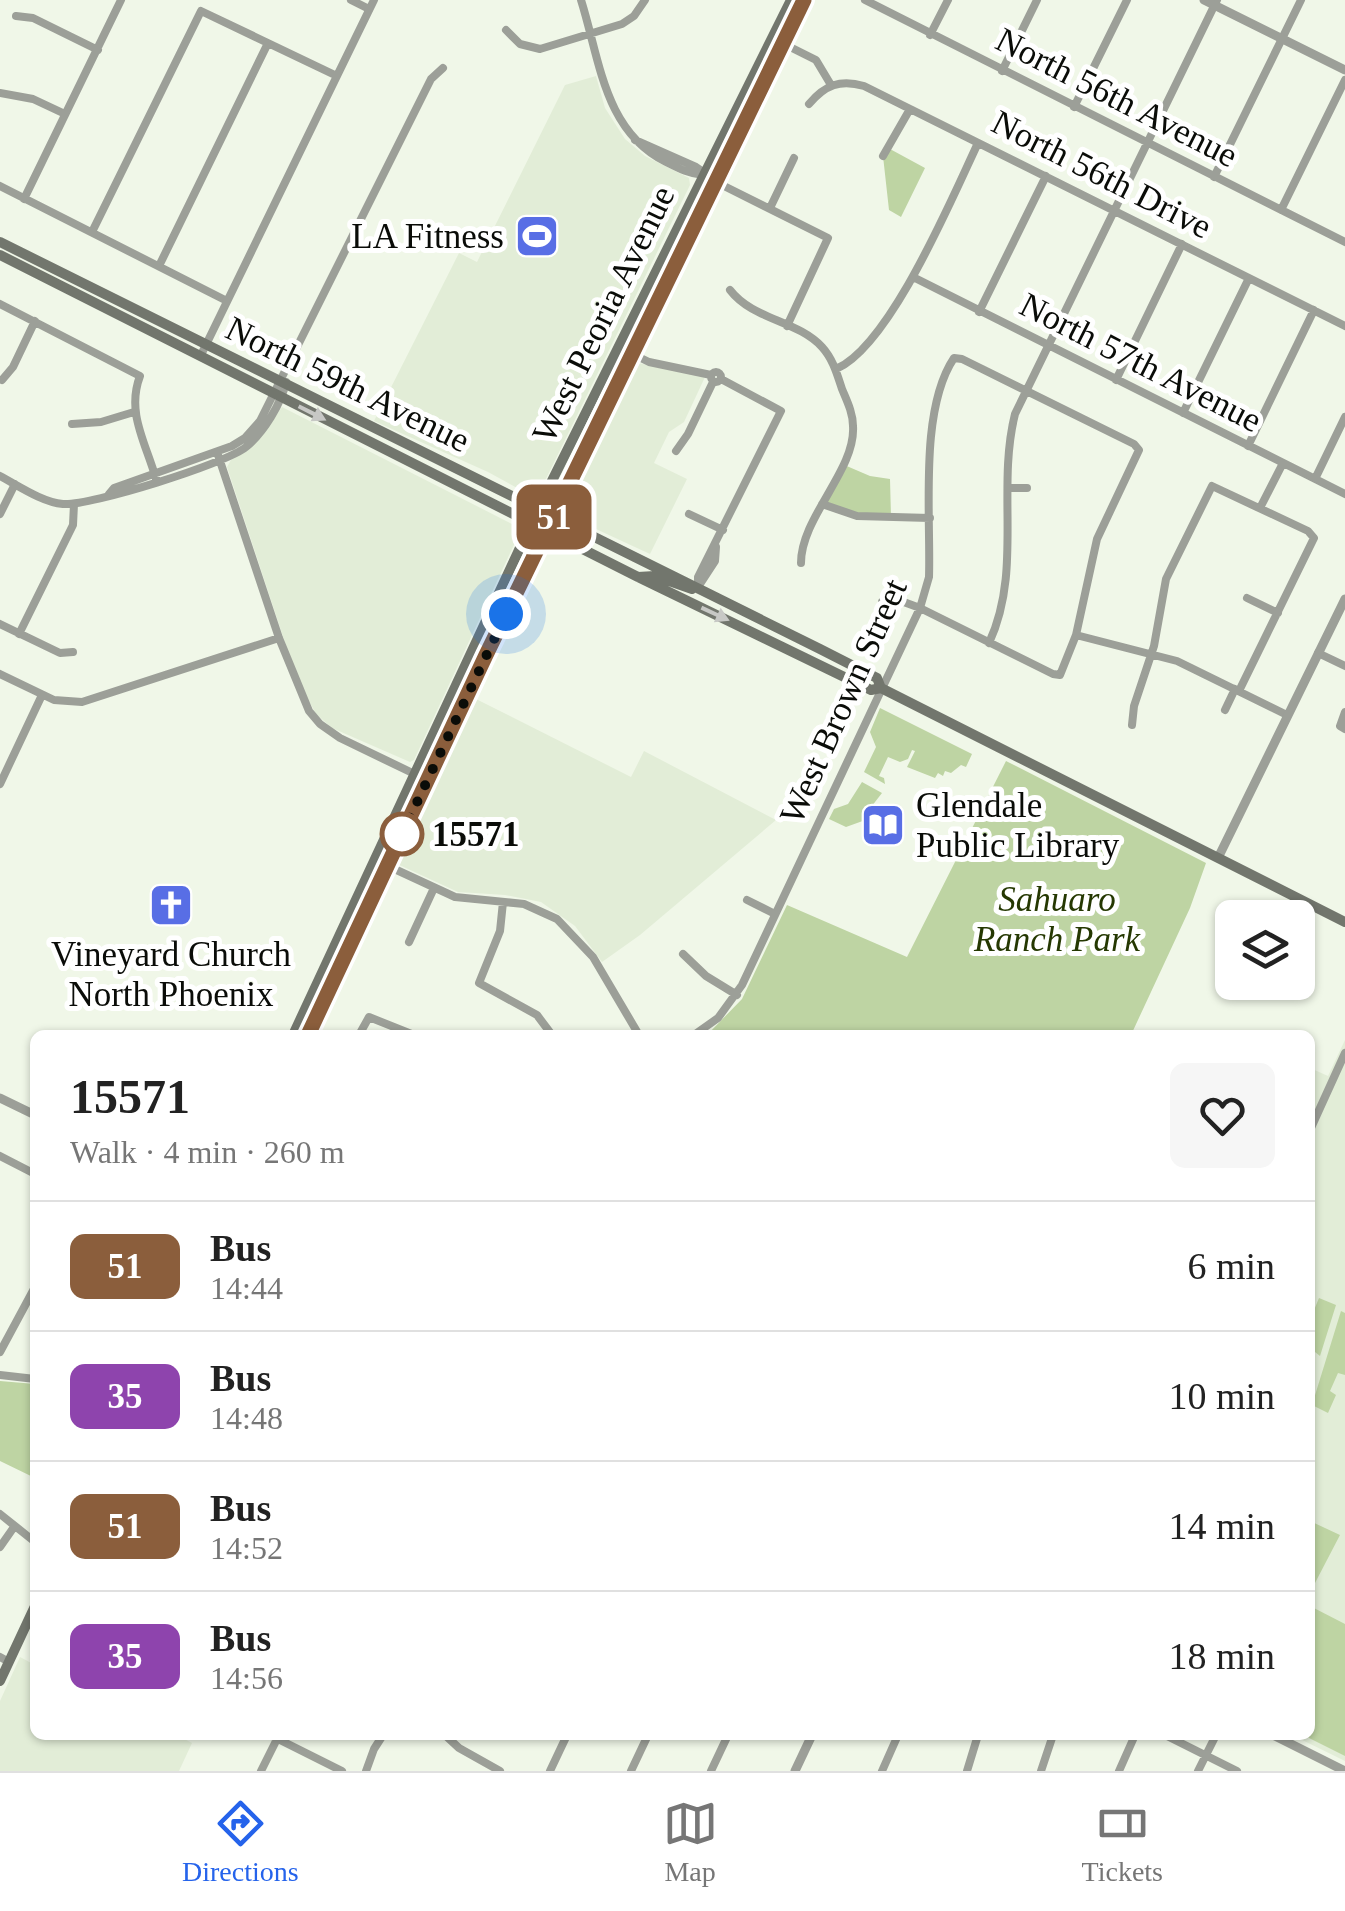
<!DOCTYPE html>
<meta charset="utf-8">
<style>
body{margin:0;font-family:"Times New Roman",serif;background:#f6f6f6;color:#222;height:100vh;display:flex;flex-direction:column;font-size:38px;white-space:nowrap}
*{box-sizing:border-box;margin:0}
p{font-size:32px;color:#767676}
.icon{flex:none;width:55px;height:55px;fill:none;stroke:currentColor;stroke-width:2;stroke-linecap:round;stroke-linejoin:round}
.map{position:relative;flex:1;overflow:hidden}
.drawer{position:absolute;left:30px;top:1030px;width:1285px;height:710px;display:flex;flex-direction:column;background:#fff;border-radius:15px;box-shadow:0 2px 8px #0004}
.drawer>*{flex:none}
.badge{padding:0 20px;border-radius:15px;font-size:35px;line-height:65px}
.tools{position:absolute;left:1215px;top:900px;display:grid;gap:20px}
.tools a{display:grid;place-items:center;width:100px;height:100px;border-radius:15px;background:#fff;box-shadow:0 2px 8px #0004;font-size:50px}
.you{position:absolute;width:50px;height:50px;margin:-25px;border:8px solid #fff;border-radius:50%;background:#1a73e8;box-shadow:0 0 0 15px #1a73e833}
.map>.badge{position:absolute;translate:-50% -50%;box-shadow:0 0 0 5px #fff}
.round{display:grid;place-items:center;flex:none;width:105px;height:105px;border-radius:15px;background:#f6f6f6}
.overview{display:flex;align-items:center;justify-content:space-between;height:170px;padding:0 40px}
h1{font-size:48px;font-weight:800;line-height:75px}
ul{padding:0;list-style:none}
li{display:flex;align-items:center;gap:30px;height:130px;padding:0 40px;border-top:2px solid #e0e0e0}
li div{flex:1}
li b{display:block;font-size:38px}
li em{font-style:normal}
li .badge{min-width:110px;font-weight:700;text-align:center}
.tab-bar{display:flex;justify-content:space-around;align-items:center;height:140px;border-top:2px solid #e0e0e0;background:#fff;font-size:28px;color:#767676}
.tab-bar a{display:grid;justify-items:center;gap:5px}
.tab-bar .selected{color:#2563eb}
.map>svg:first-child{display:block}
</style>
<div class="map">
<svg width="1345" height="1771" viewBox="0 0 1345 1771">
<rect width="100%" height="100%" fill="#f0f7e8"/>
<path fill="#e2edd7" d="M596,76L605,108L625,139L645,156L689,178L690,185L540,491L530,495L488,472L374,421L459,253L477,262L565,85Z
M638,363L705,377L684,422L669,432L654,463L687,479L650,554L570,517L566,510L633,365Z
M282,407L518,527L519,534L414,760L410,762L332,728L316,714L297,679L227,467L231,460L261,437Z
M470,696L631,777L644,751L776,820L640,935L602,962L575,926L541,902L505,895L458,892L395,863L394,858Z
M1345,1040V1761L1292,1735H1310V1068L1328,1076Z
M20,1657L35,1665V1735H177L192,1743L179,1771H0V1701Z"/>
<path fill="#bed4a3" d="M890,149L925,168L901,217L889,210L883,156Z
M842,464L870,476L890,479L891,517L857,516L822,504Z
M880,708L972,754L966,767L961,765L951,773L945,771L943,776L938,773L935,778L907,767L915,751L912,750L908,759L900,762L888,757L879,776L884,778L885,784L864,772L876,747L870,732Z
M1006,761L1206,863L1190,908L1131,1035H707L742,999L787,905L907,957Z
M862,782L882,793L868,811L873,814L871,818L846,827L829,819L834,809L848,804Z
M1319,1298L1336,1305L1320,1356L1310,1348V1320Z
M1341,1311L1345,1313V1375L1338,1373L1330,1391L1336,1395L1328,1413L1312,1405Z
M0,1381L35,1384V1478L0,1461Z
M1310,1521L1340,1535L1315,1583L1310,1582Z
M1310,1606L1345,1624V1756L1303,1735H1310Z"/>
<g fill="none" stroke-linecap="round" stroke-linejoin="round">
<path stroke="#9c9f98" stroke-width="8" d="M351,0L369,9
M581,0C600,60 604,131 666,162C678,168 689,174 703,175
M865,0L1345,242
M16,16L33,18L98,50
M506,30L520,44L540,49L622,24L634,16L645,0
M930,35L948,0
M782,43L816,60L831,85
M1002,71L1037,0
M0,93L33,99L65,114
M809,104C825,85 840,79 864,86L1345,326
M1074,107L1127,0
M635,140L696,167L724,186L828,238L787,326
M883,156L910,109
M1214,177L1301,0
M0,186L227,301
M24,199L121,0
M770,208L794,158
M1281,210L1345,80
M92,232L201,11L337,76
M159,266L268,43
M913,277L1345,494
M730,290C753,320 797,320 822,347C833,359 837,374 842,389C847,401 853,413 853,426C856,470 801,517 801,563
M0,304L140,376C126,413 146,443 156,479
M979,312L1046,176
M618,347L649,362L711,375
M201,355L374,0
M836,369C890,346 952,198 978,143
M711 377a5 5 0 1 1 10 0a5 5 0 1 1-10 0Z
M2,380L13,367L35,321
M1116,380L1182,244
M1183,413L1249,278
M72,424L101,422L134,412
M1248,446L1314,310
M676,451L688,434L713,382
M217,452L279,638L309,711L320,724L340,738L427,780
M0,476C19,486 42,502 63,504C90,506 225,464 246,447C264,432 281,404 286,382
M1315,479L1345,417
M1008,488H1027
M109,494L114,488L232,446L245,438L260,421L431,79L443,68
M822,504L857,516L930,518
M1260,508L1283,463
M0,514L15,484
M689,514L723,530
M698,587V577L781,411L721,379
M698,587L715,561L716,547
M1247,598L1278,613
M0,624L60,653L73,652
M19,634L73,525L74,504
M1076,635L1177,661L1287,715
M989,643C1023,570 996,490 1015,414L1217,0
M1318,653L1345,666
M0,674L54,700L82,702L279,638
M1225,710L1235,689
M1345,712L1340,726L1345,729
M1132,725L1134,706L1154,646L1166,579L1212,486L1308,531L1314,538L1239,691
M0,784L42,695
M375,860L455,897L524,904L557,919L593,957L639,1035
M747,900L775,914
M503,902L500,931L479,983L537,1015L552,1035
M409,942L434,888
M683,954L706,976L737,995
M359,1035L369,1017L414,1035
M694,1035L718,1018L742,985L920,608L929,577C931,515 919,410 954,358L962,359L1134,444L1139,450L1097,539L1076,635L1060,675L1053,674L920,608L901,601L882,602
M1310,1130L1345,1053
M0,1156L35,1174
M0,1352L35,1287
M0,1375L35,1379
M0,1514L35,1542
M0,1547L14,1527
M0,1657L9,1662
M270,1735L342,1771
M445,1735L459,1748L500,1771
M1165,1735L1237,1771
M261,1771L277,1739
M366,1771L374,1749L383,1735
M550,1771L567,1735
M631,1771L648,1735
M711,1771L728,1735
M882,1771L898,1735
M967,1771L978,1735
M1041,1771L1053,1735
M1119,1771L1135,1735
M1198,1771L1216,1735"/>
<path stroke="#9c9f98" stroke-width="9" d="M1204,0L1345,70
M1218,858L1345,599
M0,1098L35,1115
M1273,1735L1345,1771
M795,1771L812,1735"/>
<path stroke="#72766d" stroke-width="10" d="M0,242L820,649L877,678L881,688
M0,255L638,577L871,690L881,688L1345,922
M638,577L655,576L692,589
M293,1035L539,507L791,0
M307,1035L486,655L803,0
M0,1681L35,1606"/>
</g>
<defs><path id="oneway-solid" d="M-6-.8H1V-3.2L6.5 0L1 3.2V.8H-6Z" transform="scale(2.5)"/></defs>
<g fill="#c7c8c5">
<use href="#oneway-solid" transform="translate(312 413) rotate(27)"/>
<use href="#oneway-solid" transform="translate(715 614) rotate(25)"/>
</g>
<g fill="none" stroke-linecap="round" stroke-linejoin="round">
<g stroke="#fff" stroke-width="22">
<path id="line" d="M308,1035L486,655L804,0"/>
</g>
<use href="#line" stroke="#8b5e3c" stroke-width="15"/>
<path stroke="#0a0c08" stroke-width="10" stroke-dasharray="0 18" d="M402,834L506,614"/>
</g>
<defs>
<g id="stadium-square" transform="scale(2.25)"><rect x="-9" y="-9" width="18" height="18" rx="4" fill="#586ee5" stroke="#fff"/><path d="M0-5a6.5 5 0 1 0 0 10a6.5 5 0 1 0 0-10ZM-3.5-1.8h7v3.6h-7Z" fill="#fff"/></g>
<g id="library-square" transform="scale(2.25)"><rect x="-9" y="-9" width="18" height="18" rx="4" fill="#586ee5" stroke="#fff"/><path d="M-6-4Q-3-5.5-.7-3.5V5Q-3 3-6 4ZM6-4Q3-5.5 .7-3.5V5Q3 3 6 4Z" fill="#fff"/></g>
<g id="church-square" transform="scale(2.25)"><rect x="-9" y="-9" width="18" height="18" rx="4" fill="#586ee5" stroke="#fff"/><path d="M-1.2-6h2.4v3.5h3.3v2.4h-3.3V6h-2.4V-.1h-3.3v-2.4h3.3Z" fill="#fff"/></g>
</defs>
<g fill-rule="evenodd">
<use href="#stadium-square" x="537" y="236"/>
<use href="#library-square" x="883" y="825"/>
<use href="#church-square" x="171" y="905"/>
</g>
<circle fill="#fff" stroke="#8b5e3c" stroke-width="5" cx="402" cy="834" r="20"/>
<g text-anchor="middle" stroke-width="10" stroke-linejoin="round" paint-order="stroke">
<g font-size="35" fill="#0a0c08" stroke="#fff">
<text transform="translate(1117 97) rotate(27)" y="12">North 56th Avenue</text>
<text transform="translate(1102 174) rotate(27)" y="12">North 56th Drive</text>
<text transform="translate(603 314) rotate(-64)" y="12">West Peoria Avenue</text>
<text transform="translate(1141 362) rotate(27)" y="12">North 57th Avenue</text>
<text transform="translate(348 384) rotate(26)" y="12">North 59th Avenue</text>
<text transform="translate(843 701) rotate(-66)" y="12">West Brown Street</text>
</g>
<g font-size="35" fill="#0a0c08" stroke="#fff" text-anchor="end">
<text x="504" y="248">LA Fitness</text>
<text x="916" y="817" text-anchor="start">Glendale<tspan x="916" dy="40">Public Library</tspan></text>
<text x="171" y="966" text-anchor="middle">Vineyard Church<tspan x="171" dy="40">North Phoenix</tspan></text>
</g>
<g font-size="35" font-weight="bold" fill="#0a0c08" stroke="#fff" text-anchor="start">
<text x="432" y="846">15571</text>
</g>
<g font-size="35" font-style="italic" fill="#253802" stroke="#fff">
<text x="1057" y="911">Sahuaro<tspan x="1057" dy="40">Ranch Park</tspan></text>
</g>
</g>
</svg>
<div class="tools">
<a><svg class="icon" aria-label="layers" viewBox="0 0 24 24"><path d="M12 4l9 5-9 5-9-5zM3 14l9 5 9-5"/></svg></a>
</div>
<div class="you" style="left:506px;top:614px"></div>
<b class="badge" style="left:554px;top:517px;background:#8b5e3c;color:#fff">51</b>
<section class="drawer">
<div class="overview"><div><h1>15571</h1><p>Walk · 4 min · 260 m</p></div><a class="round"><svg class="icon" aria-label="heart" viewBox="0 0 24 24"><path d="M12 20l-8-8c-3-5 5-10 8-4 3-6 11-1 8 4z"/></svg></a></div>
<ul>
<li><span class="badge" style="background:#8b5e3c;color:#fff">51</span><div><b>Bus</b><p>14:44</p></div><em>6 min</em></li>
<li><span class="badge" style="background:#8e44ad;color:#fff">35</span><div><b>Bus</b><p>14:48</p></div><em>10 min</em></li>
<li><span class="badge" style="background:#8b5e3c;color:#fff">51</span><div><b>Bus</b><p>14:52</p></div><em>14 min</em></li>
<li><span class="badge" style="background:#8e44ad;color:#fff">35</span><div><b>Bus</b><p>14:56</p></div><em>18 min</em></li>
</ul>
</section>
</div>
<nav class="tab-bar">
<a class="selected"><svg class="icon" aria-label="directions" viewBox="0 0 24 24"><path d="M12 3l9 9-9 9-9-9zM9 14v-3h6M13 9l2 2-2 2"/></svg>Directions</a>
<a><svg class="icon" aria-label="map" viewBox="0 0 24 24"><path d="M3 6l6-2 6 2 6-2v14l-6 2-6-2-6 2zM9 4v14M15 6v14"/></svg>Map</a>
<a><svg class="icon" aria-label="tickets" viewBox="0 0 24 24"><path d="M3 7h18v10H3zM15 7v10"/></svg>Tickets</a>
</nav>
